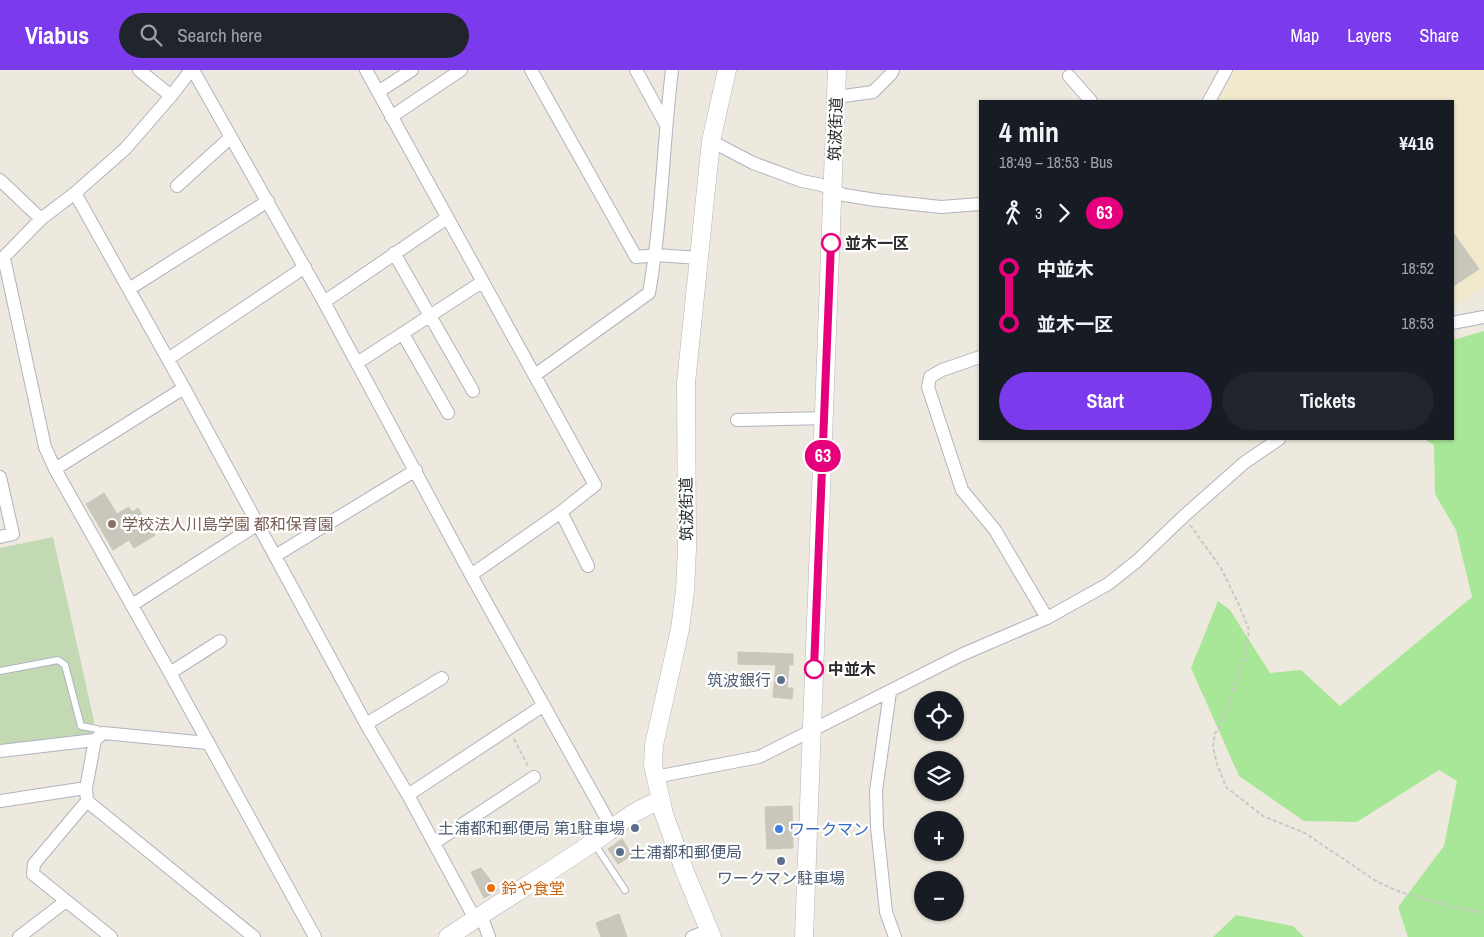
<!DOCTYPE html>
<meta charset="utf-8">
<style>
body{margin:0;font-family:"Archivo Narrow","Noto Sans JP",sans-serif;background:#20242c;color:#f1f3f6;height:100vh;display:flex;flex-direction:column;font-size:19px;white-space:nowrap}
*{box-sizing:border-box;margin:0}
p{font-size:16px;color:#9ea1a6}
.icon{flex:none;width:28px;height:28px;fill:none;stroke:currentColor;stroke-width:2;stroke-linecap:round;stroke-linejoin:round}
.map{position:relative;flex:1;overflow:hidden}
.sheet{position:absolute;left:979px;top:30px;width:475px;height:340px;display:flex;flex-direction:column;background:#171b24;border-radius:0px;box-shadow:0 1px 4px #0004}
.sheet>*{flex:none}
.badge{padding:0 10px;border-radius:16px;font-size:18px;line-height:32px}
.tools{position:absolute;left:914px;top:621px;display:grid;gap:10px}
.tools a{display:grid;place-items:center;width:50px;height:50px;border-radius:50%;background:#171b24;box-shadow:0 1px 4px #0004;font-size:25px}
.map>.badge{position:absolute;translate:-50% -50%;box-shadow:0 0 0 2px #fff}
.legs{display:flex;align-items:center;gap:8px;height:55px;padding:0 20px;font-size:16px}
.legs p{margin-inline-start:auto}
.summary{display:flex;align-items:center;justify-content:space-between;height:85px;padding:0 20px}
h1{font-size:28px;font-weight:700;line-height:38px}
.action{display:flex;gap:10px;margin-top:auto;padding:10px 20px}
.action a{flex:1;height:58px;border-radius:30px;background:#7c3aed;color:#fff;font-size:20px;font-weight:700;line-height:58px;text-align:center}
.action a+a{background:#20242c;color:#f1f3f6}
ul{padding:0 20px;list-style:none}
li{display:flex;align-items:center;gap:18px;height:55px;font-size:19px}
li i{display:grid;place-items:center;width:8px;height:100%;margin:0 6px;background:currentColor}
li i::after{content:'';width:12px;height:12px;margin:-6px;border:4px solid;border-radius:50%;background:#171b24}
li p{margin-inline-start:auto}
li:first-child i{background:linear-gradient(#0000 50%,currentColor 0)}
li:last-child i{background:linear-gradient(currentColor 50%,#0000 0)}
header{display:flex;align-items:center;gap:30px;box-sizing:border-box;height:70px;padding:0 25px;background:#7c3aed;color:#fff}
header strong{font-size:24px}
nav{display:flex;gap:28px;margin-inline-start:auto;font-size:18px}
.search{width:350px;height:45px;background:#20242c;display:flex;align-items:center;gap:12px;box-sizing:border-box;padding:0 18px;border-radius:28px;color:#9ea1a6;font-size:19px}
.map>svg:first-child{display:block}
</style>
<header>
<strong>Viabus</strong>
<div class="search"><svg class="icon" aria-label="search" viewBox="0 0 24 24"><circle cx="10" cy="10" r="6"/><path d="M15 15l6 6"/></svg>Search here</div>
<nav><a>Map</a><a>Layers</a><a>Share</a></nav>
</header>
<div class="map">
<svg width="1484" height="867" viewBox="0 0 1484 867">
<rect width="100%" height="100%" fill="#eee9de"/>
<path fill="#f0e9cc" d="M1236,0H1484V217L1453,236L1452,31H1215L1230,5Z"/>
<path fill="#a9e798" d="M1484,261V867H1408L1398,837L1444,776L1457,711L1439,700L1357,752L1304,751L1239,706L1191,598L1218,531L1230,540L1270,603L1301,600L1340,636L1472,527L1456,460L1435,424L1434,375L1424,369H1452L1453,270Z
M1236,845L1293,856L1304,867H1213Z"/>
<path fill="#c2d9b4" d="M53,467L94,651L92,668L0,677V478Z"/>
<path fill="#c9c7bc" stroke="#cac5b7" d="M1452,161L1479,199L1452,217Z
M104,423L117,444L129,437L132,442L138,438L155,465L134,478L129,470L113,480L86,434Z
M738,582L793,584V595H789L787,618H793L792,629L773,627L776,595L738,594Z
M792,736L793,778L767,779L765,737Z
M622,769L632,785L618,794L608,779Z
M481,798L498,820L484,828L471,802Z
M619,844L627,867H601L596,853Z"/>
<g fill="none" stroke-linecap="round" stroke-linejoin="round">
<g stroke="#b2b2c0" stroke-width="8">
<path id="lane" d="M0,601L58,590L65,595L81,656L97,659L103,663
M594,773L625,820"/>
</g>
<g stroke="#b2b2c0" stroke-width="14">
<path id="street" d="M139,0L171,26
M193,0L324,232L471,505L612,758
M366,0L595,415L561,442L471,505
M531,0L636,187L656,185L699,188
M636,0L665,53
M1069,6L1091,31
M378,22L412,0
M836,27L873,22L891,4L893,0
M1209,31L1226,0
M391,47L461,0
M711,71L753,93L802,111L822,115L844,125L876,130L941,137L980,134
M0,110L41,149
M177,116L231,67
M75,123L184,318L366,654L408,725L475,849
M394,183L473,321
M4,188L45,377L55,399L170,603L315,867
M0,191L41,149L75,123L125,79L171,26L191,0
M129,219L268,131
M324,232L447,148
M1452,253L1484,247
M403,264L448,343
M980,287L942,300L930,307L928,317L962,420L995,460L1047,548
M168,289L305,197
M357,293L482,212
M535,305L649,223C662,150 663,74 672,0
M737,350L825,348
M55,399L184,318
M0,407L13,464L0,467
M561,442L588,496
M275,486L416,400
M132,535L258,454
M170,603L220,571
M890,622L876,721L877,757L886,842L895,867
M366,654L442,608
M0,681L95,670L103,663L208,673
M655,707L759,687L961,585L1047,548L1108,514L1137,491L1184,446L1244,393L1279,369
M86,718L95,670
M408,725L544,635
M0,731L86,718L87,731L34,794L33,804L111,867
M87,731L254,867
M434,773L534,707
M481,845L489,867
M19,867L66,831
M692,867L709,860"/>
</g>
<g stroke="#b2b2c0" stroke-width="19">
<path id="secondary" d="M448,867C496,835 545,805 592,773C616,757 632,740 660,731
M712,867L685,802L664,744L653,695L654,675L680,559L685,521L687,478L686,313L711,71L727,0
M804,867L837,0"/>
</g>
<path stroke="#c8c8c8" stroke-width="2" stroke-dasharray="4 2.5" stroke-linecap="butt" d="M1190,455L1221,498L1239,535L1249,560L1246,584L1218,660L1215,663L1213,677L1217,694L1226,717L1263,746L1305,763L1376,811L1400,822L1454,837L1484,843
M514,669L528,696"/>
<use href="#lane" stroke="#fff" stroke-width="6"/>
<use href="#street" stroke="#fff" stroke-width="12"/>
<use href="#secondary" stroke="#fff" stroke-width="18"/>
</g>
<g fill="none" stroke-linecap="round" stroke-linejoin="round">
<g stroke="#fff" stroke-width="11">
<path id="line-1" d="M814,599L831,173"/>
</g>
<use href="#line-1" stroke="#e6007e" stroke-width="8"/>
</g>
<g fill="#fff" stroke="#e6007e" stroke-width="2.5">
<circle cx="831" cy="173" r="9"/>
<circle cx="814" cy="599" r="9"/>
</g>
<circle fill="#8d6e63" stroke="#fff" stroke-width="2" cx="112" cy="454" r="5"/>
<g fill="#5c6f8a" stroke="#fff" stroke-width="2">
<circle cx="781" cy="610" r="5"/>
<circle cx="635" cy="758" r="5"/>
<circle cx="620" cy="782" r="5"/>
<circle cx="781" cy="791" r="5"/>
</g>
<circle fill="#3f7fe0" stroke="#fff" stroke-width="2" cx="779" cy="759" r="5"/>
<circle fill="#e8710a" stroke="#fff" stroke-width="2" cx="491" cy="818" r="5"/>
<g text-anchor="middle" stroke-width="4.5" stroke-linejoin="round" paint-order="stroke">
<g font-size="16" fill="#2c2c2c" stroke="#fff">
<text transform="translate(835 59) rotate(-88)" y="6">筑波街道</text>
<text transform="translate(686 439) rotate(-91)" y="6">筑波街道</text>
</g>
<g font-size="16" font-weight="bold" fill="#2c2c2c" stroke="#fff" text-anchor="start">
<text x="845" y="179">並木一区</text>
<text x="828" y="605">中並木</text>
</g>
<g font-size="16" fill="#785e54" stroke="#fff" text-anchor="start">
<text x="122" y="460">学校法人川島学園 都和保育園</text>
</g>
<g font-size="16" fill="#4e5e75" stroke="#fff" text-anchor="end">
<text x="771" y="616">筑波銀行</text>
<text x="625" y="764">土浦都和郵便局 第1駐車場</text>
<text x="630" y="788" text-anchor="start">土浦都和郵便局</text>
<text x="781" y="814" text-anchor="middle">ワークマン駐車場</text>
</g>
<g font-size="16" fill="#366cbe" stroke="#fff" text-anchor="start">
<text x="789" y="765">ワークマン</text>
</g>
<g font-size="16" fill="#c56008" stroke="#fff" text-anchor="start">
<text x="501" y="824">鈴や食堂</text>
</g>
</g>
</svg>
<div class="tools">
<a><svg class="icon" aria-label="locate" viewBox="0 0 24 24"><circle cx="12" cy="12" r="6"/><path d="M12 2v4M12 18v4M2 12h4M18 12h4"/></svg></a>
<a><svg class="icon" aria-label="layers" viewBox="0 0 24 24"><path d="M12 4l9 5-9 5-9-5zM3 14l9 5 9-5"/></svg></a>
<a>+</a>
<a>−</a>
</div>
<b class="badge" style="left:823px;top:386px;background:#e6007e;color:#fff">63</b>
<section class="sheet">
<div class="summary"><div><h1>4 min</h1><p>18:49 – 18:53 · Bus</p></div><b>¥416</b></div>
<div class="legs"><svg class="icon" aria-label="walk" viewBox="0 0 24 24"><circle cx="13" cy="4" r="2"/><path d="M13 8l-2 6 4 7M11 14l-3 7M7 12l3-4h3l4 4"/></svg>3<svg class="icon" aria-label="forward" viewBox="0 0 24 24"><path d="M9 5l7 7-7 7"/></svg><b class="badge" style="background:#e6007e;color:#fff">63</b></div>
<ul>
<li><i style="color:#e6007e"></i><b>中並木</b><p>18:52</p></li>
<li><i style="color:#e6007e"></i><b>並木一区</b><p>18:53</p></li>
</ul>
<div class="action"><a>Start</a><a>Tickets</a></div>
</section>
</div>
